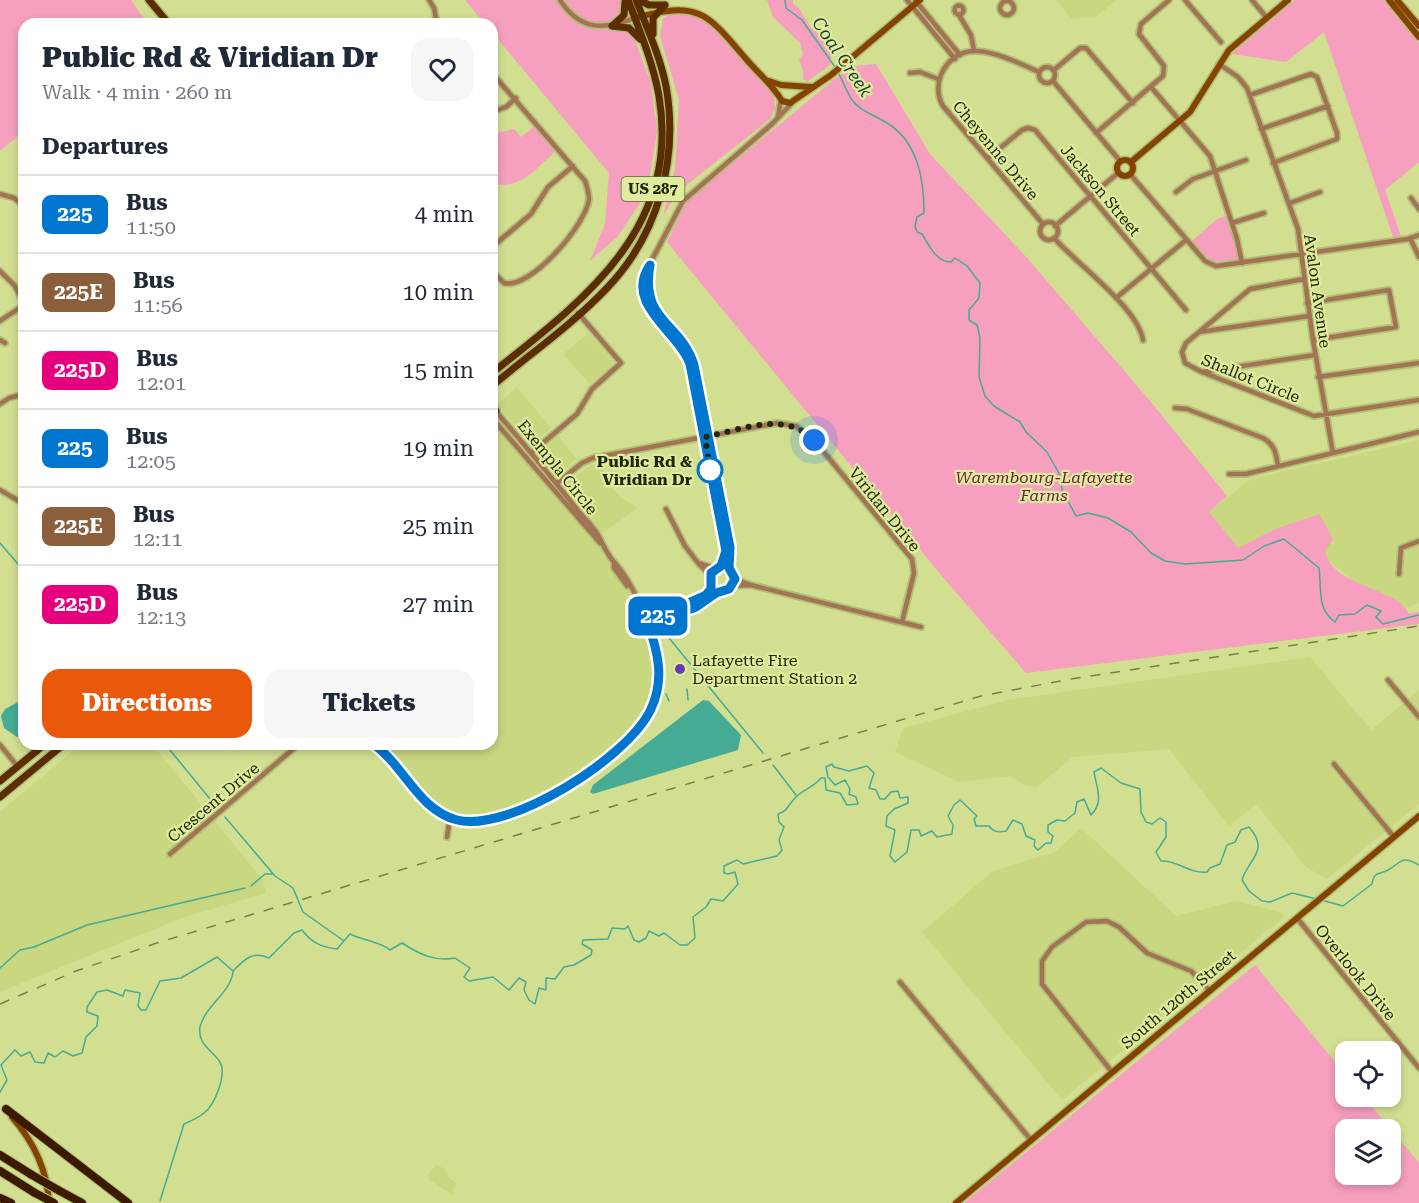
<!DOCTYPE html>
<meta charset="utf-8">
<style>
body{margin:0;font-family:"Roboto Serif",serif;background:#f6f6f7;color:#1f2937;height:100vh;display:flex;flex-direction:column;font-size:22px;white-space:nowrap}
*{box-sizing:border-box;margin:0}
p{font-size:20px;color:#747a83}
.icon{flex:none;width:33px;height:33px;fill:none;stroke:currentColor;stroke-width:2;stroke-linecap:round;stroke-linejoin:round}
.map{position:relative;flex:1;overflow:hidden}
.drawer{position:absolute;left:18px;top:18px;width:480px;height:732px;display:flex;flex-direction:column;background:#fff;border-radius:18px;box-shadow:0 3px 9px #0003}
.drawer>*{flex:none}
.badge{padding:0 12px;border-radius:9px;font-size:21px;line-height:39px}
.tools{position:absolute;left:1335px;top:1041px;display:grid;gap:12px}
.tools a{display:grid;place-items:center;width:66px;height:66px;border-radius:12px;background:#fff;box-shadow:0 3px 9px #0003;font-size:30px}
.you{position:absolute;width:30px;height:30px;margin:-15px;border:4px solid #fff;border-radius:50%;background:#1a73e8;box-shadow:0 0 0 9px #1a73e833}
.map>.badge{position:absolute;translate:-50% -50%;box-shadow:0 0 0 3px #fff}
h2{padding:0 24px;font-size:22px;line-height:54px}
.round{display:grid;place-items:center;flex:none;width:63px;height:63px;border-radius:18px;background:#f6f6f7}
.overview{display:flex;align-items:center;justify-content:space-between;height:102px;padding:0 24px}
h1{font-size:28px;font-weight:800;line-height:45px}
.button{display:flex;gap:12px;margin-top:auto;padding:12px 24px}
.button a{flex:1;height:69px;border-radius:18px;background:#ea580c;color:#fff;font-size:24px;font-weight:800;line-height:69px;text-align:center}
.button a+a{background:#f6f6f7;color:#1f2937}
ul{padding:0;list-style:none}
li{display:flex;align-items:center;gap:18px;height:78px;padding:0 24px;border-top:2px solid #e0e1e3}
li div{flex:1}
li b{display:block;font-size:22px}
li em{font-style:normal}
li .badge{min-width:66px;font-weight:700;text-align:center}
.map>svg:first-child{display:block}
</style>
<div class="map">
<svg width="1419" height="1203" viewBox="0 0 1419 1203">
<rect width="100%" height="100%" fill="#d2df91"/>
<path fill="#c9d781" d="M1056,0H1116L1097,16L1072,19Z
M589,333L615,363L590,384L563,354Z
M517,387L551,428L531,445L497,404Z
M492,418L603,545L647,621L655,640L659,679L644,722L616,754L548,797L493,817L464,821L438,811L373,744H492Z
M558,436L577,459L559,475L538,453Z
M1419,440V603L1407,608L1386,595L1355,583L1327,559L1325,551L1273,530L1238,548L1208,512L1251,479Z
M601,462L610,486L622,498L638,508L603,533L567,487V483L589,466Z
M1310,657L1371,730L1419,690V804L1327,879L1306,867L1256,804L1229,826L1169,749L1073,757L1037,787L1026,786L1010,776L959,782L895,752L903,728L1008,700Z
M81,744H152L263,880L266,893L184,917L0,992V812Z
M1081,828L1176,916L1236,901L1284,913L1283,918L1062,1100L922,932L993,871L1055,852Z
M437,1165L445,1169L447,1176L456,1183L452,1194L429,1180L428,1174Z"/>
<path fill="#f69fbf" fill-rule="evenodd" d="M0,0H131L148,24H24V131L0,151Z
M465,0H620L651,83L657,132L647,193L618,236L590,261L605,224L609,173L492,32V24H485Z
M767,0H793V4L798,7L812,29L831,43V64L807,82L803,79V71L799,60L803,54L800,43L773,17Z
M1295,0H1383L1419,44V162L1385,190L1401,236L1393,237L1324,32L1286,62L1232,54Z
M683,9L707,21L774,96L775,108L770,119L679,191L663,216L675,169L679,100L660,36L663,18Z
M876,64L930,154L1028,259L1151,402L1227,496L1209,512L1238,548L1273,530L1319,514L1333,539L1325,551C1333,588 1398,587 1409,614L1419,612V624L1026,673L940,574L667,242L688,200L837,77L854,66Z
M535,126L556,151C534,170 522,189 492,184V134L514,129L521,137Z
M1228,215L1240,260L1212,261L1191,242L1217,219Z
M1255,965L1345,1074L1346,1096L1364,1097L1419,1163V1203H964ZM1346,1130H1390V1174H1346Z"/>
<path fill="#46ab95" d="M24,699V735L17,737L4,728L1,716L5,709Z
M703,700L709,701L741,735L738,750L593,794L590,792L593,785Z"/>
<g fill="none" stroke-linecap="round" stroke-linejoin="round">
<path stroke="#46ab95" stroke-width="1.5" d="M785,0L786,8L802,20L835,67
M837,71C843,80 846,91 852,100C861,112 875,115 887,123C918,142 924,179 924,213L917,217L915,226L917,232L922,234C929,245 936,262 951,262L955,258L967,266L980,283L979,298L969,310V320L977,325L980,338L979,377L985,396L994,406L1020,422L1026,432L1047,452L1060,475L1062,490L1076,516L1088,513L1108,518L1131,532L1151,553L1165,561L1185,564L1243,560L1264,546L1284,539L1319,568C1322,588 1316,609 1335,622L1339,615L1355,614L1367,605L1381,611L1376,617L1383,624L1419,615
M0,543L24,571
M665,633L763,753
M687,689L688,700
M666,694L669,701
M165,744L215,805
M773,765L796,795
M225,817L275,876L293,888L303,912L344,941
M251,886L265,874H273
M1321,900L1343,906L1372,884C1374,871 1379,875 1388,870C1402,862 1401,855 1419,865
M0,968L20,950L34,947L87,925L245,888
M0,1092L7,1080L1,1065L15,1050L21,1056L30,1052L35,1062L44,1063L48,1053L55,1057L63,1051L73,1056L82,1053L86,1037L97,1026L98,1016L87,1012V1007L97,992L107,990L123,996L125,990L140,993L138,1006L141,1010H146L160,981L181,978L217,957L233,971C244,960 253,950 269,958L294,933L302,930C312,943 321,947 337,949L350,934C362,940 382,942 390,950L402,943C419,954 435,962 455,958L470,968L464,977L469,981L493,977L509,990L519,978L526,982L524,990L529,1000L535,1004L539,988L546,990V978L555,979L564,967L574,965L591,955L592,950L582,944L583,940L608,939L612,928L625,929L628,926L634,940L639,942L646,938L649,931L659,936L664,933L680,945H687L695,938L693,917L706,907L711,899L723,901L738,884L735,872L728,874L724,873V866L737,860L743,864L777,856L782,850L779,840L784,827L779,822L778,814C788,811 788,805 795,798C803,789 813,788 821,778H825L826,790L840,793L847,805L858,804L856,797L849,794L850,789L845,780L835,785L828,777L826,767L832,764L834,767L849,771L867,766L874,773L869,788L876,790L880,799H885L891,792L898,791L900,798L908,797V803L894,809L887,816L886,826L895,830L890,856L895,862L907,852L911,830H919L921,836L932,831L937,837L952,834L953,825L948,816L954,805L960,800L977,816L974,819L976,826H989C993,832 998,833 1006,831L1013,820L1022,824L1026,836L1035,840L1034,846L1038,850L1046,843H1051L1053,836L1048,832V825L1057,820L1065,821L1075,813L1077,802L1084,799L1091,815C1104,802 1097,789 1094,772L1101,768L1121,783L1140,789L1141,812L1146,822L1152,824L1160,818L1166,822V837L1156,852L1161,861C1178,860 1189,874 1207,872L1210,868L1220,864L1227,845L1235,842L1241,830L1249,827C1270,851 1249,858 1242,880L1249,891L1262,901L1270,902L1292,893L1317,899
M160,1201L184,1124C191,1121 198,1118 204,1113C215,1105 227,1074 220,1062C213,1051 197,1044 200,1027C206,1004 230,994 233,972"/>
<g stroke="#b2be78" stroke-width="8">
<path id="street" d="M429,0L434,8L437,24
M560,0C580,31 604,30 635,18
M907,0L955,59
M915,0L960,55
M1185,0L1221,42
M1252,0L1267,18
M1000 8a7 7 0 1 1 14 0a7 7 0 1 1-14 0Z
M954.5 10a4.5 4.5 0 1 1 9 0a4.5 4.5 0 1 1-9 0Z
M959,15L971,35L974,50
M1219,64L1238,77L1247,88L1298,229L1313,340L1333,453L1419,432
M1039 75a8 8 0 1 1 16 0a8 8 0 1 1-16 0Z
M1054,70L1080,48H1086L1133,103
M1039,72C1021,64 997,52 977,51C948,49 929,83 943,106L1043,224
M492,73L585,181C587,187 589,193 589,199C586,225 530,290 504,283L492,271
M910,73L920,72L938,79
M1053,81L1120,161
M1151,87L1210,156L1237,239L1242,263
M1250,95L1311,74L1317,77L1337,133V139L1273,163
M492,112L506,107L516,98
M778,117L781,99
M1261,129L1328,106
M1096,133L1163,76L1164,66L1139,34L1141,24L1169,0
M988,158L1022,130L1028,128L1035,130L1186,310
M1130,174L1205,261L1216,266L1408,239L1419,235
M1176,192L1193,179L1246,160
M0,194L14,198L24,206
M1411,198L1419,209
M1290,203L1320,192
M1040 231a9 9 0 1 1 18 0a9 9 0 1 1-18 0Z
M1232,223L1264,213
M1055,226L1118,173
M1054,238C1077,264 1138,308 1143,340
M1410,238L1419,257
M492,247L531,214L548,187L573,166
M649,268C641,318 682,325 694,365L730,547L729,568
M0,271L15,286L24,304
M1304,279L1250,289L1186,343L1182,352L1185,363L1202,372L1314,416L1419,400
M1116,298L1186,240
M1307,303L1389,290L1396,327L1313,340
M0,321L24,305
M1199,332L1309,316
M0,340L5,343
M1202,372L1315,355
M1318,377L1419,363
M0,404L9,398L24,394
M1175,408L1187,409L1263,438C1275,445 1276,453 1278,466
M492,418L600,543
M531,453L577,414L592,389L621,363L578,313
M1229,474H1246L1333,453
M557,483L582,463L593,458L777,423L796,426L814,440L912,559L914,573L902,622
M0,490L24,504
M666,509L685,546L698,563
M614,563V568L627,586
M721,566L725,559V546L690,364L682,349L648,307L643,289L646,271L683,201L772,124L792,103
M1399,574L1401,548L1419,541
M710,575L698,563L715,568
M735,579L751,585
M732,586L751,585L921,627
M647,621C664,613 707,602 711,584
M649,626L675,613L696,607L716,593L731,588L734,574L723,566L714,570L710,577L713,586L721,591
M1388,680L1419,717
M373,744C403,765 418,809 456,820C504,833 616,764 643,724C657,703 663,676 657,651C652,626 631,580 614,562C607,555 603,544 598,535C592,525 582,516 575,507C549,474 522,442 494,409
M0,745L18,767
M1334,764L1394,837
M447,837L450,817
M170,854L299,744
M1297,918L1419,1068
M900,982L1031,1140
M1112,1072L1042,984V961L1052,947L1086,922L1107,921L1119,927L1147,953L1191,971L1209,990"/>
</g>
<g stroke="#b2be78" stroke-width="9">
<path id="secondary" d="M1389,0L1419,37
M1397,0L1419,26
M635,18C699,0 707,13 746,59C758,73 773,85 782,101L790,103L831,75L920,0
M769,81L781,85L811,87
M1117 168a8 8 0 1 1 16 0a8 8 0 1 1-16 0Z
M1131,162L1190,112L1229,50L1288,0
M12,1117C33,1141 47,1170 49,1202
M956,1203L1419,816"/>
</g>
<g stroke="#b2be78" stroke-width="10">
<path id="primary" d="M149,0L169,24
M639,0L649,5H665
M612,26L629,28L640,39
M612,26L624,15L625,2
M653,34V18L665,5
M492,373C584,300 681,229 659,96C653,63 640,31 628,0
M492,386C530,354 573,324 607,288C658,235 679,159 666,86C660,56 647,28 636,0
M492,403L496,411
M0,781L45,744
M0,797L64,744"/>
</g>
<g stroke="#b2be78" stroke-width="10">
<path id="highway" d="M6,1109L128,1203
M0,1155L32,1175
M0,1171L35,1193
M58,1190L82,1203
M0,1198L11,1203"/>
</g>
<use href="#street" stroke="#a27453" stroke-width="4.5"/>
<use href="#secondary" stroke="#854300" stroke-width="6"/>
<use href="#primary" stroke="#5b2d02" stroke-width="7"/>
<use href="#highway" stroke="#3b1a00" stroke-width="8"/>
<path stroke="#777f49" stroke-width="1.5" stroke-dasharray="10 10" stroke-linecap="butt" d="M0,1004L76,971L160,942L981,696L1071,679L1419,626"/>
<g stroke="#b2be78" stroke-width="10" stroke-linecap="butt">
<path id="highway-bridge" d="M32,1175L58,1190
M35,1193L54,1203"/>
</g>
<use href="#highway-bridge" stroke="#3b1a00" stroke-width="8"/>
</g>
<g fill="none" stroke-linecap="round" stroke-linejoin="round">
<g stroke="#fff" stroke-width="14">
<path id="line" d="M373,744C404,765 418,810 457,820C510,833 629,757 651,709C665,679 658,651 647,621L706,595L711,589V573L721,566L726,551L690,364C679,332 623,304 650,265C640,322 680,321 694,365L730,547L729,568L735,579L729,589L716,593L696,607L658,621"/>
</g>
<use href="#line" stroke="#0076ce" stroke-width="9"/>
<path stroke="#232707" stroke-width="6" stroke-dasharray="0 10.8" d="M710,470L711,474L705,437C741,430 784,410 814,440"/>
</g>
<circle fill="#fff" stroke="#0076ce" stroke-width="3" cx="710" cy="470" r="12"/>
<circle fill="#683ab1" stroke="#dfec9e" stroke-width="2" cx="680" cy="669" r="6"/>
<g text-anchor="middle" stroke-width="4.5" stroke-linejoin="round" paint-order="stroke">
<rect fill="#dfec9e" stroke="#5b6234" stroke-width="1.5" x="621.5" y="177" width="63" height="24" rx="4.5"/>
<g font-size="15" font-weight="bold" fill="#232707">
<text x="653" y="194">US 287</text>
</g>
<g font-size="16" fill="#232707" stroke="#dfec9e">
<text transform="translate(996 150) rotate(50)" y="6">Cheyenne Drive</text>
<text transform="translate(1101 190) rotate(50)" y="6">Jackson Street</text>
<text transform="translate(1318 291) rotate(82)" y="6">Avalon Avenue</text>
<text transform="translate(1251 378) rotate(22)" y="6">Shallot Circle</text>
<text transform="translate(558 467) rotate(51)" y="6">Exempla Circle</text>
<text transform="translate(885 509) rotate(51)" y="6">Viridan Drive</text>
<text transform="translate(213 802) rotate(-40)" y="6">Crescent Drive</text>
<text transform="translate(1356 972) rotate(51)" y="6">Overlook Drive</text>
<text transform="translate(1178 999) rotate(-40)" y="6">South 120th Street</text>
</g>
<g font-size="16" font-weight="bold" fill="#232707" stroke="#dfec9e" text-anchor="end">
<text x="692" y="467">Public Rd &amp;<tspan x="692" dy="18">Viridian Dr</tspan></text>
</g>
<g font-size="16" font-style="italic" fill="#6c1c40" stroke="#dfec9e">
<text x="1044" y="483">Warembourg-Lafayette<tspan x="1044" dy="18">Farms</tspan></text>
</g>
<g font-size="16" fill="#232707" stroke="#dfec9e" text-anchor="start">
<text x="692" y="666">Lafayette Fire<tspan x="692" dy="18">Department Station 2</tspan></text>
</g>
<g font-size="18" font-style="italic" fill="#1a3932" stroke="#dfec9e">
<text transform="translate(842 57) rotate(56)" y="6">Coal Creek</text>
</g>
</g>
</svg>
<div class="tools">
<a><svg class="icon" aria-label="locate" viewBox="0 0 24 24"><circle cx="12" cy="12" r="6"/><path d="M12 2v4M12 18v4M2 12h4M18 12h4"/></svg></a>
<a><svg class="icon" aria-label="layers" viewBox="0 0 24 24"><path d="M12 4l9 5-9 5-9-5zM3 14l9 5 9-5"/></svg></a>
</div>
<div class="you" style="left:814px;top:440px"></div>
<b class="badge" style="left:658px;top:616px;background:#0076ce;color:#fff">225</b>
<section class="drawer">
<div class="overview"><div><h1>Public Rd &amp; Viridian Dr</h1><p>Walk · 4 min · 260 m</p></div><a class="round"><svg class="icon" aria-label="heart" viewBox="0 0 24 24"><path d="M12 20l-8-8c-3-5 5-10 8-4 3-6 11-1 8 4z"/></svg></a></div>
<h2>Departures</h2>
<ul>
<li><span class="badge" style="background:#0076ce;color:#fff">225</span><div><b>Bus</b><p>11:50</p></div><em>4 min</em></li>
<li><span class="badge" style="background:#8b5e3c;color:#fff">225E</span><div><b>Bus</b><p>11:56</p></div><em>10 min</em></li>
<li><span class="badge" style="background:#e6007e;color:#fff">225D</span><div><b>Bus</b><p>12:01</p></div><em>15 min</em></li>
<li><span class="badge" style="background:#0076ce;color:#fff">225</span><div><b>Bus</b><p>12:05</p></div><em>19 min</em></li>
<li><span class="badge" style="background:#8b5e3c;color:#fff">225E</span><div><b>Bus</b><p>12:11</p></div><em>25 min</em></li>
<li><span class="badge" style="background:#e6007e;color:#fff">225D</span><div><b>Bus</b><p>12:13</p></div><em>27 min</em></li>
</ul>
<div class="button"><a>Directions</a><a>Tickets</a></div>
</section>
</div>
